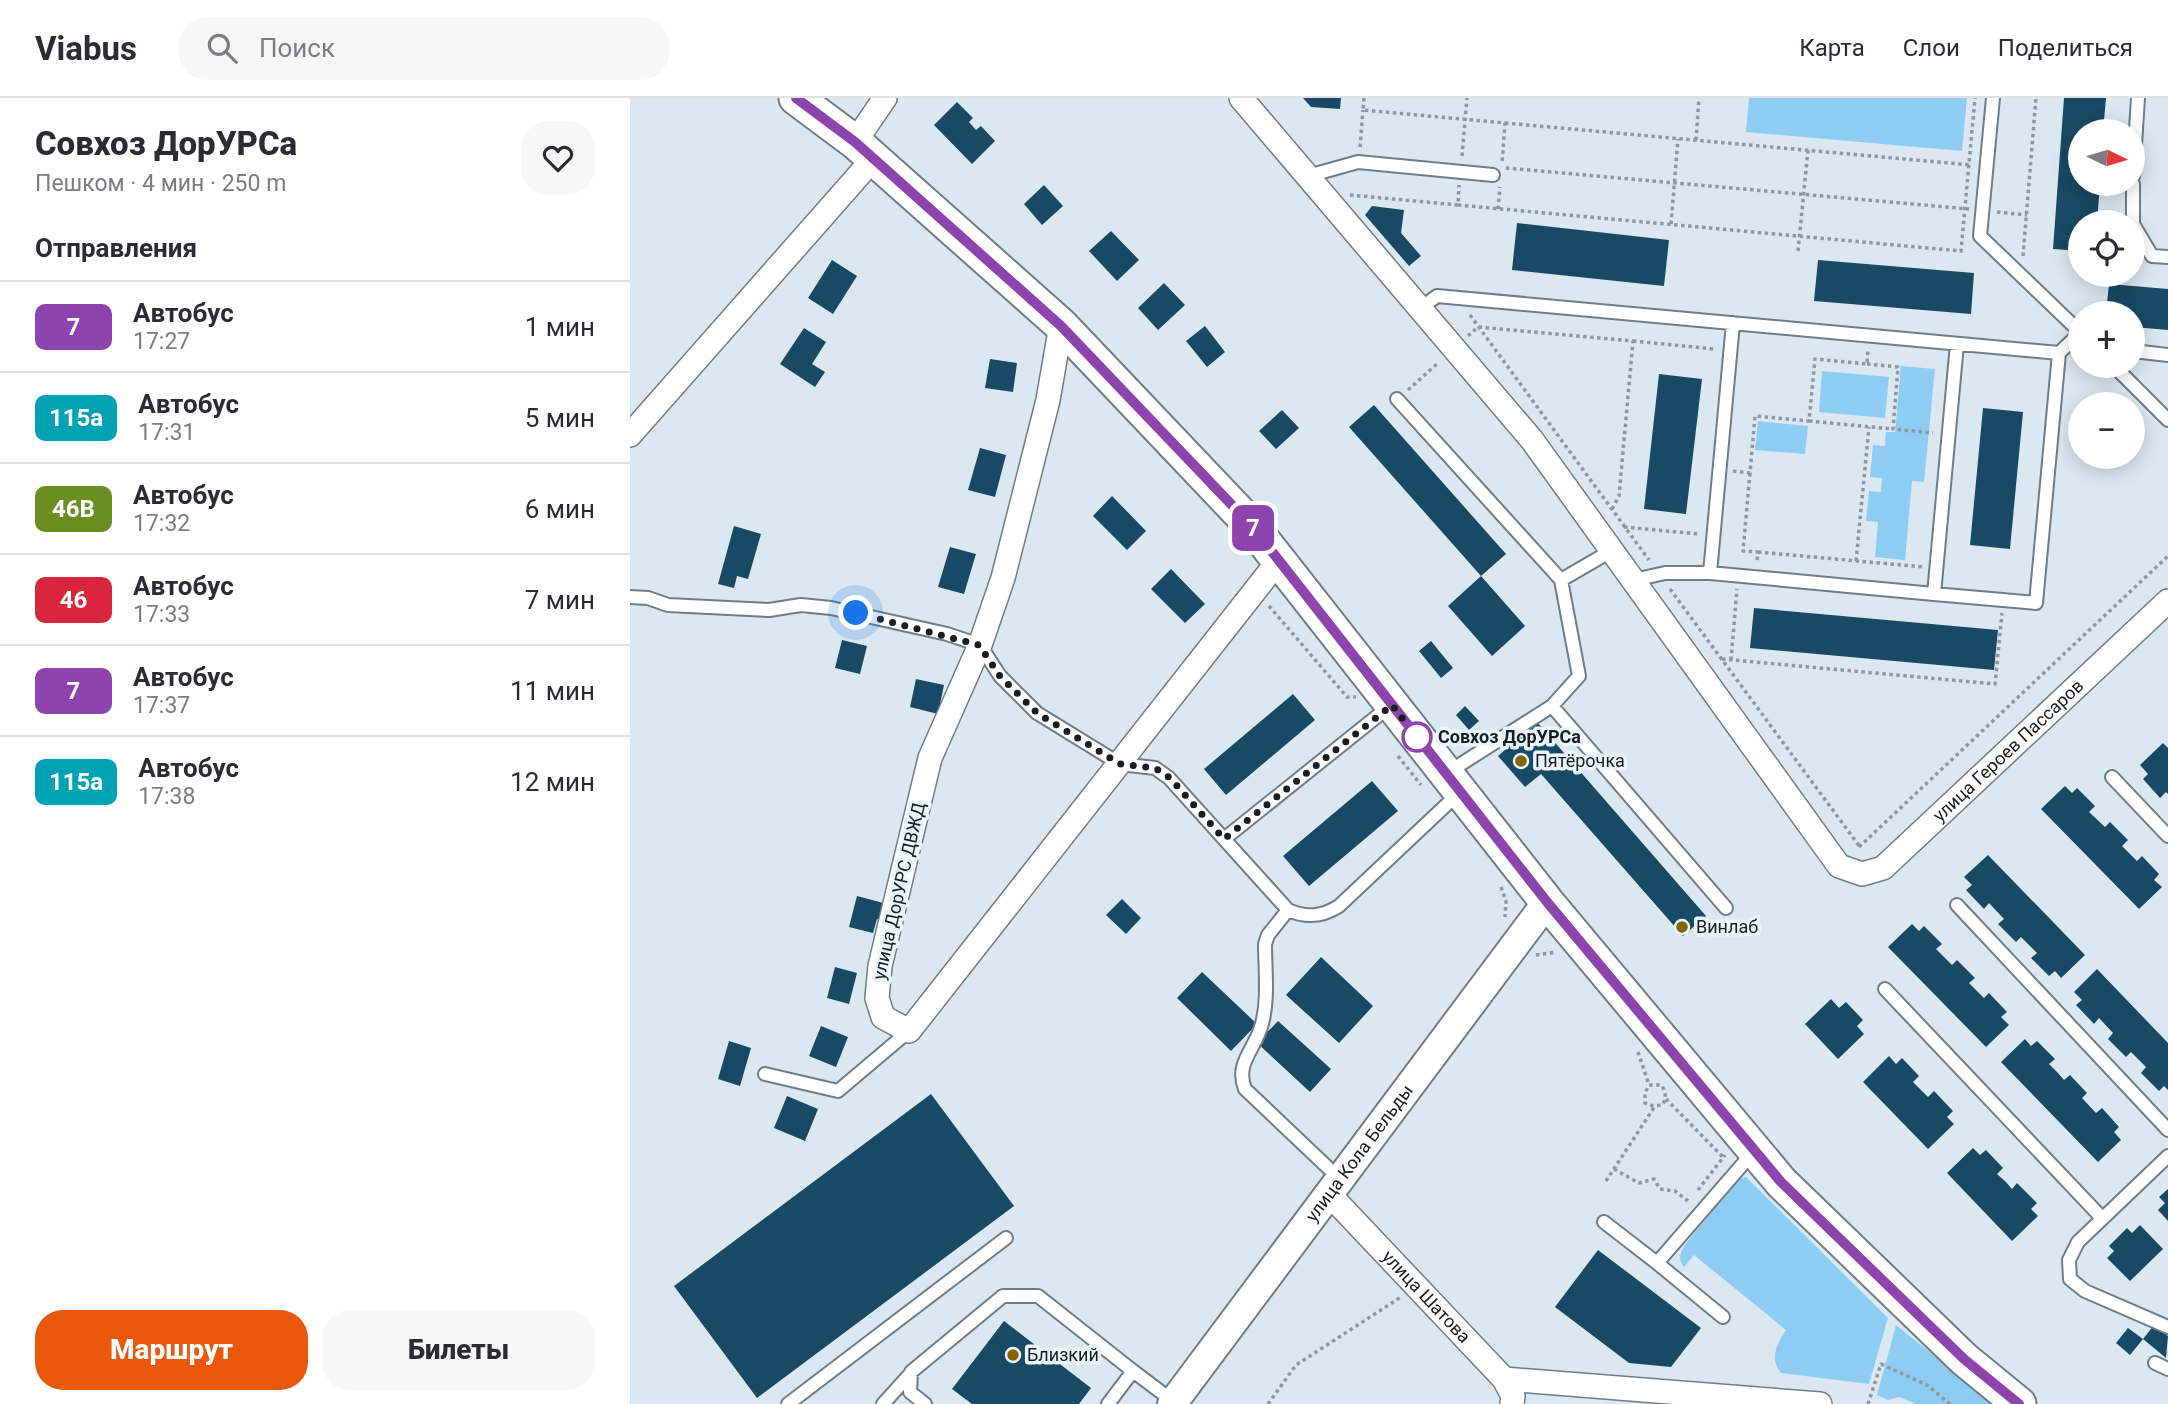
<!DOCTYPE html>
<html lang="ru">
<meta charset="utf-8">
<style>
body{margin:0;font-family:Roboto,sans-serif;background:#f7f7f7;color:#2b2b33;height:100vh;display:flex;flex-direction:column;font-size:26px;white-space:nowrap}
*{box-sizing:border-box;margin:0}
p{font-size:23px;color:#7c7c81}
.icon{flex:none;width:38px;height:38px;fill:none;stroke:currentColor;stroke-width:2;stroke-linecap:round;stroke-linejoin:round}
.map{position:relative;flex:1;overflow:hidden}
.side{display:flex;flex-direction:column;background:#fff;width:630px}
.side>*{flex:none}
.badge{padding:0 14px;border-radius:10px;font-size:24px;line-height:46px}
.needle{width:46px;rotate:95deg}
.buttons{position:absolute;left:1438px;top:21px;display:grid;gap:14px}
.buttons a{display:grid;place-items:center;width:77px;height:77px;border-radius:50%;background:#fff;box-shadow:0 4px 18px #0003;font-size:35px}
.you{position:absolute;width:35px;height:35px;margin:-18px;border:5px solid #fff;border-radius:50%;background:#1a73e8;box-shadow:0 0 0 10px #1a73e833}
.map>.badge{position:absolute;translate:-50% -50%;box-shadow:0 0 0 4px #fff}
h2{padding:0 35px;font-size:26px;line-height:63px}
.round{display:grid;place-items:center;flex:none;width:74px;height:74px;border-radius:28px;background:#f7f7f7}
.overview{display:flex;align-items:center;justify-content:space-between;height:119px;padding:0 35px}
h1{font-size:33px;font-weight:800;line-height:52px}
.action{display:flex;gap:14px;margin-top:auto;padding:14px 35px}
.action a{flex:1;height:80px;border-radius:28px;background:#ea580c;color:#fff;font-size:28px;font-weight:800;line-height:80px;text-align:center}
.action a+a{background:#f7f7f7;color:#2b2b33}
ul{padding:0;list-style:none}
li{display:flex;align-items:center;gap:21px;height:91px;padding:0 35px;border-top:2px solid #e1e1e2}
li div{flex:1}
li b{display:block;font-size:26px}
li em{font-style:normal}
li .badge{min-width:77px;font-weight:700;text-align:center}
header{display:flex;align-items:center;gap:42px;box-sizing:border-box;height:98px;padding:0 35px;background:#fff;border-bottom:2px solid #e1e1e2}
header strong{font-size:33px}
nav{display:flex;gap:38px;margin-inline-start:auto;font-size:24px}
.search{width:490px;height:63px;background:#f7f7f7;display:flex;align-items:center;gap:18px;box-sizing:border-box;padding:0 24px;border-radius:28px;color:#7c7c81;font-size:26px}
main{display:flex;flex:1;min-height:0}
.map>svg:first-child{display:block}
</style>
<header>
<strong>Viabus</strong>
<div class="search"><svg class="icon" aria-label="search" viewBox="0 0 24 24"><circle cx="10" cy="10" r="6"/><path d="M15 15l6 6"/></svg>Поиск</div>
<nav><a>Карта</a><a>Слои</a><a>Поделиться</a></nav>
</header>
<main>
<section class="side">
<div class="overview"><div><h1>Совхоз ДорУPCа</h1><p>Пешком · 4 мин · 250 m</p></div><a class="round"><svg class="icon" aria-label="heart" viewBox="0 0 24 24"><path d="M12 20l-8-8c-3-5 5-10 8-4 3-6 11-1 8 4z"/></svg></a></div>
<h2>Отправления</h2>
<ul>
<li><span class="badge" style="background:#8e44ad;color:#fff">7</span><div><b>Автобус</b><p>17:27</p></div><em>1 мин</em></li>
<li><span class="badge" style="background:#00a3b4;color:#fff">115а</span><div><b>Автобус</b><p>17:31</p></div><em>5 мин</em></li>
<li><span class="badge" style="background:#6b8e23;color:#fff">46В</span><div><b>Автобус</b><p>17:32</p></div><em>6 мин</em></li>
<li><span class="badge" style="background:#d7263d;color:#fff">46</span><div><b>Автобус</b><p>17:33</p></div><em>7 мин</em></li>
<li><span class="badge" style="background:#8e44ad;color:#fff">7</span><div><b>Автобус</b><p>17:37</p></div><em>11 мин</em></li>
<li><span class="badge" style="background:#00a3b4;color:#fff">115а</span><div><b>Автобус</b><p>17:38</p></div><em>12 мин</em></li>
</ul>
<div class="action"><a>Маршрут</a><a>Билеты</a></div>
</section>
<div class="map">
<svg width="1538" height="1306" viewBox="0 0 1538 1306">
<rect width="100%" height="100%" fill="#dce8f1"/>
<path fill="#8fccf4" d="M1119,0H1337L1332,53L1116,34Z
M1271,268L1305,271L1294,384L1282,383L1275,462L1245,459L1248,424L1236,423L1239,393L1251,394L1252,380L1240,379L1243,347L1255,348L1256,334H1265Z
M1192,273L1259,279L1255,320L1189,314Z
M1128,323L1178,328L1175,356L1125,352Z
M1116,1079L1258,1220L1239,1286L1151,1275C1139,1261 1147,1245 1156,1232L1064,1157L1054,1169C1048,1162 1050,1155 1054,1148L1108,1081Z
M1266,1227L1364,1306H1286L1269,1299L1258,1302L1247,1297Z"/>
<path fill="#184965" d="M673,0H711L710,11L681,9Z
M1434,0H1476L1473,33H1451V86H1470L1467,124H1451V153L1423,151Z
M327,4L343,20L339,24L346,32L351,28L365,43L342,66L304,27Z
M414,87L433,108L412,127L394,106Z
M742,108L774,112L771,135L791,158L779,168L735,117Z
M887,125L1039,142L1034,188L882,172Z
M481,133L509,162L487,183L459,153Z
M202,162L227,178L203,216L178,200Z
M1188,162L1344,175L1341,216L1184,203Z
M534,185L555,207L528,232L508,210Z
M1479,186L1538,191V232L1503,229V215H1476Z
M575,228L595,254L577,269L556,243Z
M174,230L196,244L182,266L195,274L185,289L150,266Z
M360,261L387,265L383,294L355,290Z
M1029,276L1072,281L1056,416L1014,411Z
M744,307L876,456L851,478L719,329Z
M1353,310L1393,314L1380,451L1340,447Z
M652,312L669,330L646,351L629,333Z
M350,350L376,357L365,399L338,392Z
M482,398L516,433L497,452L463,418Z
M104,428L131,436L118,481L107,478L104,490L88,486Z
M320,449L346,456L334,496L308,489Z
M541,471L575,506L555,525L521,491Z
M851,478L895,528L862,558L818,508Z
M1124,510L1368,532L1364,572L1120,550Z
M212,542L237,548L230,576L205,570Z
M801,543L823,570L811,580L789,553Z
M286,581L314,587L308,616L280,609Z
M663,596L685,622L596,697L574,671Z
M835,608L849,623L839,632L826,617Z
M907,624L1076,818L1053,838L911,676L895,689L868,658Z
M1533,645L1538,650V696L1536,694L1530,700L1513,681L1518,676L1510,667Z
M742,683L768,713L679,788L653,758Z
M1435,688L1442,695L1447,690L1465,708L1459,714L1475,729L1480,724L1498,742L1492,748L1507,763L1512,758L1529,776L1524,782L1532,789L1509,811L1411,711Z
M1358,757L1455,857L1431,880L1425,873L1419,878L1401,860L1407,855L1391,839L1386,844L1368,826L1374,821L1359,805L1354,811L1336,792L1342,787L1334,779Z
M227,798L261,807L256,824L247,821L243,835L219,829Z
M492,801L511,820L496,836L476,817Z
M1282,826L1289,833L1294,828L1312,846L1306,851L1322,867L1327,862L1345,880L1339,885L1354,900L1359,895L1377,914L1371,919L1379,927L1356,949L1258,849Z
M691,859L743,908L709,945L656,897Z
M205,869L227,875L219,906L197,900Z
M1467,871L1538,945V992L1534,988L1529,993L1511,975L1516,969L1501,954L1496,959L1478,941L1483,935L1469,920L1464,926L1446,907L1452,902L1444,894Z
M572,874L627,926L601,953L547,900Z
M1201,901L1209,910L1216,904L1233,922L1227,928L1234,936L1208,961L1175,926Z
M648,923L701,971L680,994L627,945Z
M191,928L218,939L206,969L179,958Z
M1395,941L1401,948L1407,943L1425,961L1419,966L1428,975L1434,982L1440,977L1457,995L1452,1000L1466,1015L1472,1010L1489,1029L1484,1034L1491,1042L1468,1064L1371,964Z
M99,943L121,950L110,988L88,981Z
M1259,958L1266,966L1272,960L1289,978L1283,984L1298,999L1304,993L1323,1013L1317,1019L1324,1026L1298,1051L1233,984Z
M301,996L384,1108L127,1300L44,1188Z
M157,998L188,1011L175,1043L144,1030Z
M1343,1050L1350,1057L1356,1052L1373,1070L1367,1076L1376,1084L1382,1091L1387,1085L1407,1105L1401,1111L1408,1118L1382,1143L1317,1075Z
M1538,1091V1123L1528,1112L1535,1105L1529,1099Z
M1510,1127L1533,1151L1500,1183L1477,1160L1484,1153L1479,1148L1497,1130L1502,1135Z
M968,1152L1071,1230L1041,1269L999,1265L925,1209Z
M374,1223L461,1290L449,1306H342L322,1291Z
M1524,1227L1538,1238L1536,1260L1513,1241Z
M1498,1230L1513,1241L1500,1257L1486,1245Z"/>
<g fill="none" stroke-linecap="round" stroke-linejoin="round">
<g stroke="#717c84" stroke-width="16">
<path id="service" d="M1363,0L1350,138L1451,235
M678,78L728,64L863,77
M1503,78L1508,0
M1503,124V86
M1503,126L1522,158L1538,159
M791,210L807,198L1429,255
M1503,253L1538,257
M1484,268L1538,322
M767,301L931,482L949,578L922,608L817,675
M1080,475L1103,225
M931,482L981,453
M1004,482L1035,475H1080L1304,496L1327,246
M1304,496L1406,505L1429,255L1450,235
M0,499L18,500L38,507L139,512L171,507L201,510L317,536L350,547L370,578L407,615L490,666L525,670L539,680L658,812C676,820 692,819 709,808L830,694
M922,608L1096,810
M1482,679L1538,738
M594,741L760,608
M1327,807L1538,1032
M658,812L638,837L635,846C635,872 639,904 631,929C624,952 605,966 615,991L711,1082
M1255,891L1472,1120
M135,976L208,993L279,933
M1538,1058L1448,1144L1439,1162L1440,1181L1455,1193L1538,1229
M974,1124L1027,1165
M1093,1219L1027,1165L1125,1052
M1525,1265L1538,1271
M503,1273L544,1304
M158,1306L376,1140
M253,1306L281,1275
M295,1306L280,1294L281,1274L373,1198H408L503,1273L478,1306"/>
</g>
<g stroke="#717c84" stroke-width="26">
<g id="minor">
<path id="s1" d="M611,0L902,342L1209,768L1232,776L1253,770L1538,503"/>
<path d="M225,44L255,0"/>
<path d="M431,227L418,302L373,480L350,547L300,660L250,868L247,900L253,919L279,933L649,462"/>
<path d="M0,337L244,60"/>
<path id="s2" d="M700,1097L874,1281L883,1298L882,1306"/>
<path d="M874,1281L1190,1306"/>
</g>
</g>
<g stroke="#717c84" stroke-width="32">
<g id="tertiary">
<path id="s3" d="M542,1306L917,804"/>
</g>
</g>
<g stroke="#717c84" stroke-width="37">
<path id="secondary" d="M166,0L225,44L431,227L621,427L917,804L1151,1084L1334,1261L1389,1306"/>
</g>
<path stroke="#8f989f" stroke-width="3.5" stroke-dasharray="3.5 3.5" stroke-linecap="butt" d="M734,0L733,12L875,25L872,66
M875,25L1341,67
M1066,42L1069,0
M730,49L733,12
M832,58L837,0
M876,70L1339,111
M720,97L828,107L829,87
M828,107L1331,153L1345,0
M868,111L870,89
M1367,114L1397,117
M1041,126L1048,41
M1168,153L1178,52
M1393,158L1406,0
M840,217L1019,462
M838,238L848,229L1003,243L989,398L981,413
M1003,243L1084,251
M1237,266L1268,269L1263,331L1303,335
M778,292L809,264
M1179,323L1263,331
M1103,373L1120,375L1125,318L1179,323L1185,261L1237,266L1238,250
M1120,375L1113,453L1128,454L1127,463
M994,429L1069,436
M1128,454L1294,469
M1226,463L1239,329
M1040,491L1230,749
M639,508L717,599H726
M1092,561L1365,586L1372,515
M1101,562L1107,491
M768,658L791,687
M1229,749L1538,458
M871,789L876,803L875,819
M906,857L926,854
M1008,954L1019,987H1031C1036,993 1037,1001 1032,1007L1023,1008L1015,1005V995L1019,987
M1036,1001L1093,1059
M984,1071L1009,1085L1024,1081L1030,1091L1045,1093L1058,1103
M976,1083L1025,1008
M1068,1092L1095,1057
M638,1306L666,1267L771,1199
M1238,1306L1251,1266L1297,1287L1320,1306"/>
<use href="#service" stroke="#fff" stroke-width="12"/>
<use href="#minor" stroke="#fff" stroke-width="23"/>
<use href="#tertiary" stroke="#fff" stroke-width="28"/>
<use href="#secondary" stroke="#fff" stroke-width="33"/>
</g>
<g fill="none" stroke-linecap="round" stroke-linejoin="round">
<g stroke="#fff" stroke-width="16">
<path id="line" d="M166,0L225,44L431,228L621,427L917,804L1151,1084L1334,1261L1389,1306"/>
</g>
<use href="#line" stroke="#8e44ad" stroke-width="10"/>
<path stroke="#191d20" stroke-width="7" stroke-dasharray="0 12.6" d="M226,515L349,547L370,578L407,615L490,666L525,670L540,680L594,741L762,607L787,639"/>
</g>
<circle fill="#fff" stroke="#8e44ad" stroke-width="3.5" cx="787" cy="639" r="14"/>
<g fill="#846500" stroke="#e9f6fe" stroke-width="2.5">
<circle cx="891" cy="663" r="7"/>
<circle cx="1052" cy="829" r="7"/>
<circle cx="383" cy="1257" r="7"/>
</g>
<g text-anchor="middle" stroke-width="7" stroke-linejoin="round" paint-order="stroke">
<g font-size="18" font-weight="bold" fill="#191d20" stroke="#e9f6fe" text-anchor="start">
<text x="808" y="645">Совхоз ДорУPCа</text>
</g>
<g font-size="18" fill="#191d20" stroke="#e9f6fe">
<text dy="6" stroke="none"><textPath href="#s1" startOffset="1192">улица Героев Пассаров</textPath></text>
<text transform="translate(269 793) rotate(-77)" y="6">улица ДорУРС ДВЖД</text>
<text dy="6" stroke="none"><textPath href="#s3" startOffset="313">улица Кола Бельды</textPath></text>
<text dy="6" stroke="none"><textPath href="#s2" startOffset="140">улица Шатова</textPath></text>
</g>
<g font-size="18" fill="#191d20" stroke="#e9f6fe" text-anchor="start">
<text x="905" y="669">Пятёрочка</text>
<text x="1066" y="835">Винлаб</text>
<text x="397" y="1263">Близкий</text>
</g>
</g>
</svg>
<div class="buttons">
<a><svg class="needle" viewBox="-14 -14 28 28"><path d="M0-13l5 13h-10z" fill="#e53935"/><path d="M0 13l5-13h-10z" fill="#7c7c81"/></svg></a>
<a><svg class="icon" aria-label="locate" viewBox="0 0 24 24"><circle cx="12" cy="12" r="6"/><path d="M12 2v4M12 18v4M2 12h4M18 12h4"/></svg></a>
<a>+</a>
<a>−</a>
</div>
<div class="you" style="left:226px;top:515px"></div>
<b class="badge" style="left:623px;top:430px;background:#8e44ad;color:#fff">7</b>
</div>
</main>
